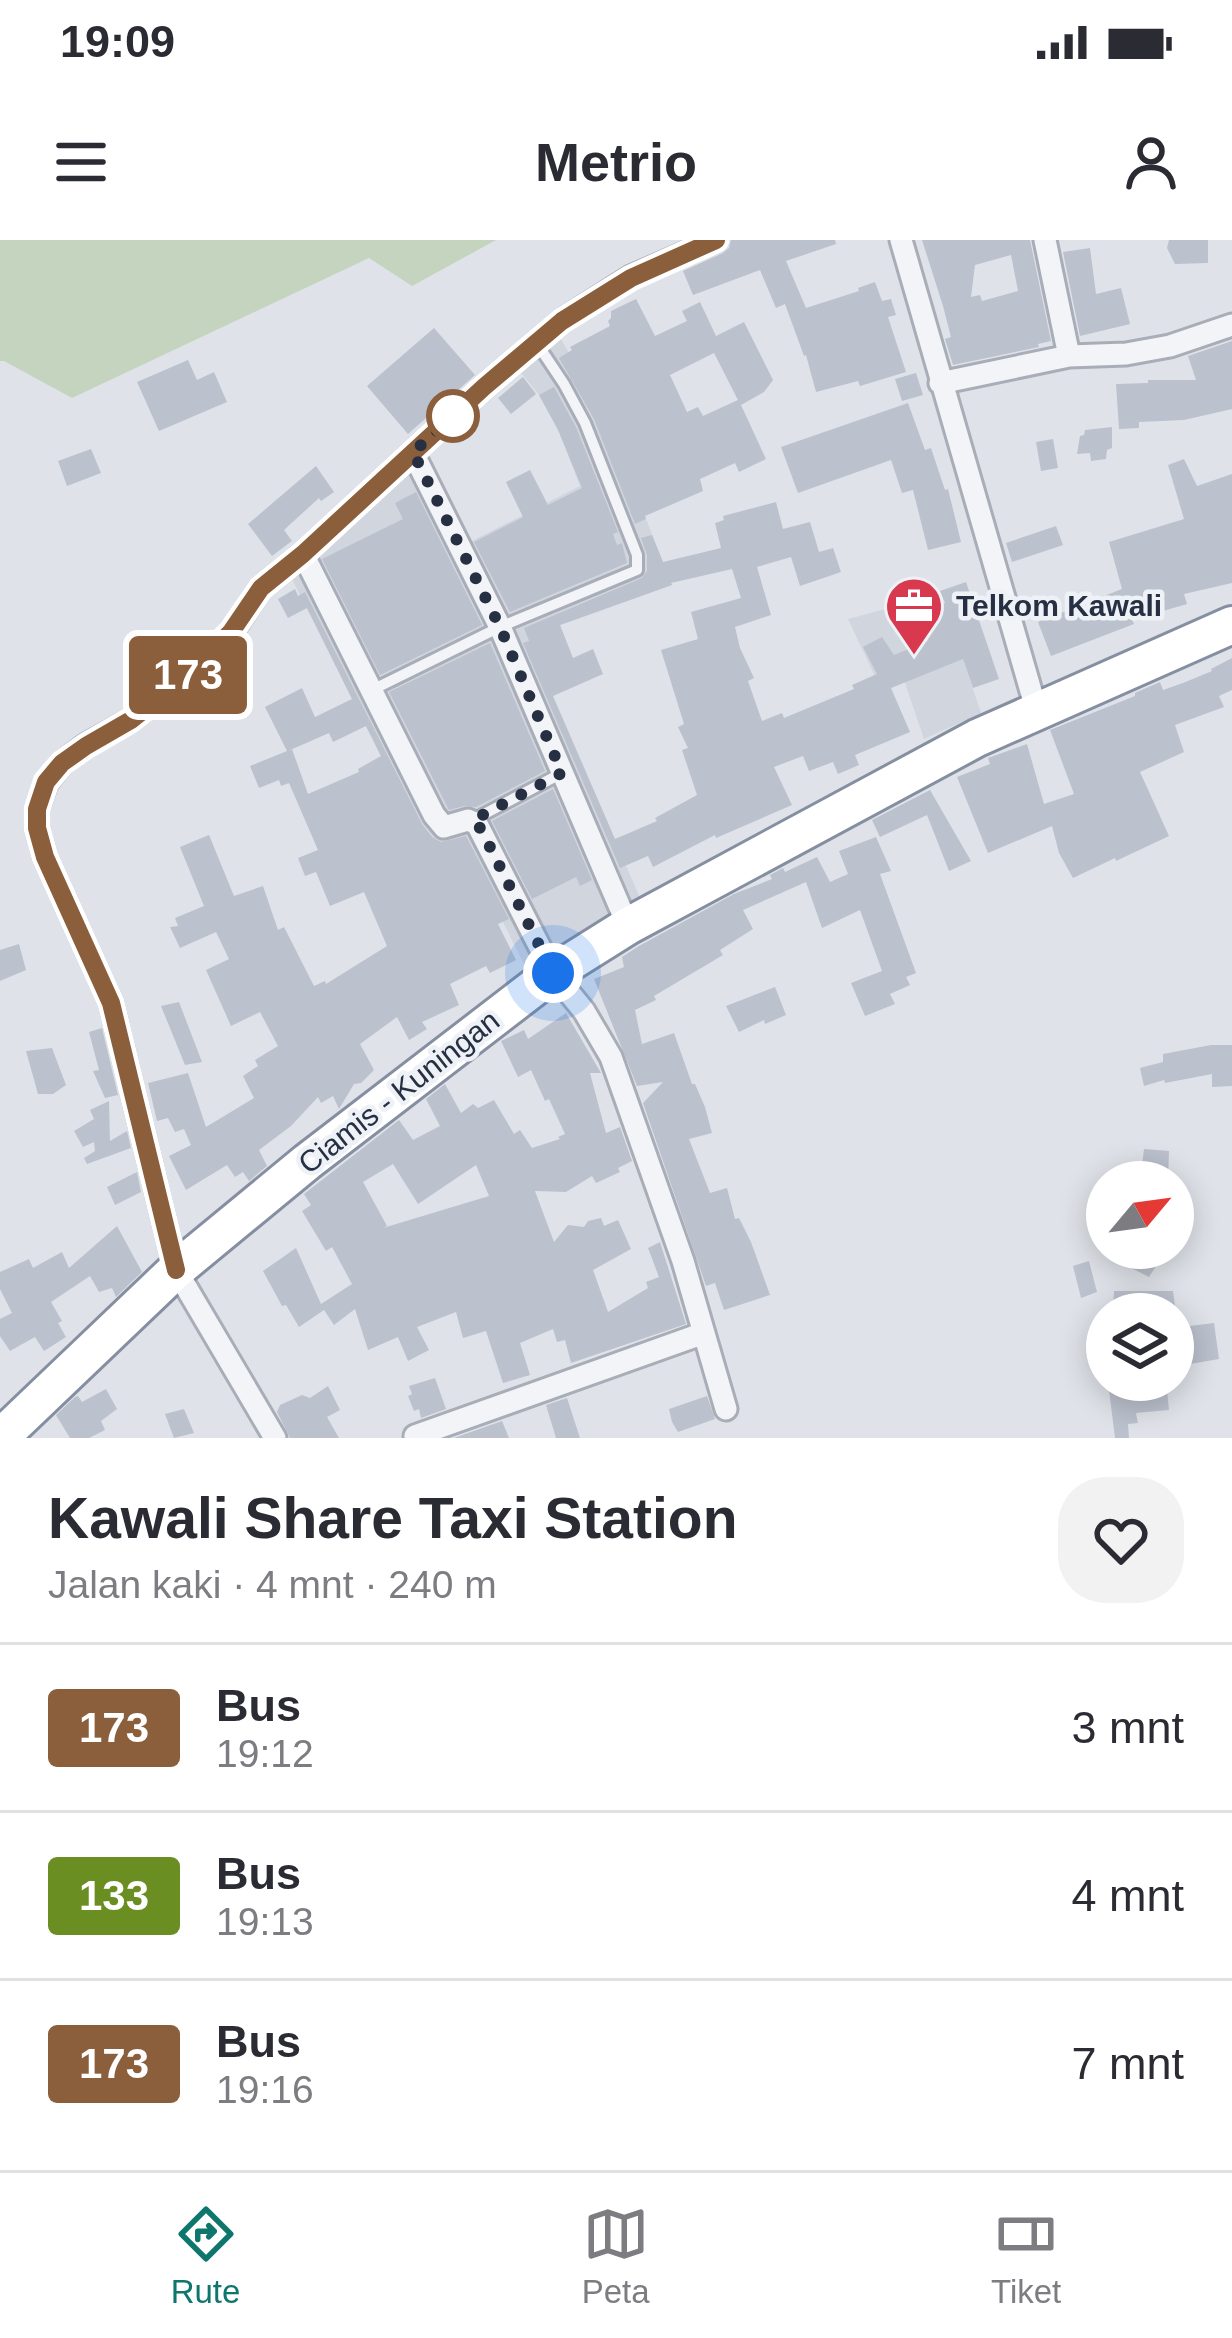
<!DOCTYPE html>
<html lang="id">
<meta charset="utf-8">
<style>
body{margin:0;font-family:Helvetica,sans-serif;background:#f2f2f3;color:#2b2b33;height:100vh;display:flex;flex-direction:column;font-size:45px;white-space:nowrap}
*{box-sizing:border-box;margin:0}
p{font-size:39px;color:#7c7c81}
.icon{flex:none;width:66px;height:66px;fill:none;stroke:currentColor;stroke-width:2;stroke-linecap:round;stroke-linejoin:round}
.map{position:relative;height:1198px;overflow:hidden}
.side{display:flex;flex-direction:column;background:#fff;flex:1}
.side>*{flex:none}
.badge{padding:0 24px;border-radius:9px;font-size:42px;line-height:78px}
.needle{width:78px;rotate:61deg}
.buttons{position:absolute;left:1086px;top:921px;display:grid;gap:24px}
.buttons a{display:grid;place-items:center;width:108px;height:108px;border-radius:50%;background:#fff;box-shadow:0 6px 30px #0003;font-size:60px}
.you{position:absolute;width:60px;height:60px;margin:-30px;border:9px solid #fff;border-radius:50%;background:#1a73e8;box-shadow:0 0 0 18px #1a73e833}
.map>.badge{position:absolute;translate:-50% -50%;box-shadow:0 0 0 6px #fff}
.round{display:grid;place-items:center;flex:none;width:126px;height:126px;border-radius:48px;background:#f2f2f3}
.headline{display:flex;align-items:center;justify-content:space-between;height:204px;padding:0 48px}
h1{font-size:57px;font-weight:600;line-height:90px}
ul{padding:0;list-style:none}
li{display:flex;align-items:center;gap:36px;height:168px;padding:0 48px;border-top:3px solid #e1e1e2}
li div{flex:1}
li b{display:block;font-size:45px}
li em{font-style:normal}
li .badge{min-width:132px;font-weight:700;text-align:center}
.status{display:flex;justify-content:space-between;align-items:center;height:84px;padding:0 60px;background:#fff;direction:ltr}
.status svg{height:33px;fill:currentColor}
header{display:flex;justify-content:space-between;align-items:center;height:156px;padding:0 48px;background:#fff;font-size:54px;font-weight:600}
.tab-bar{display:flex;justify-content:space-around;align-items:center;height:168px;border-top:3px solid #e1e1e2;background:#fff;font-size:33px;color:#7c7c81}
.tab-bar a{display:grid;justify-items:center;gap:6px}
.tab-bar .current{color:#0f766e}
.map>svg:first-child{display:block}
</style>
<div class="status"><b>19:09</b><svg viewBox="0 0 49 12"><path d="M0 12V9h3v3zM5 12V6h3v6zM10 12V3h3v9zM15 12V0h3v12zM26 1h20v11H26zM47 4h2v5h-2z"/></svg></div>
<header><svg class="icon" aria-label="menu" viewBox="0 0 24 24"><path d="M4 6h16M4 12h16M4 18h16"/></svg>Metrio<svg class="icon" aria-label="person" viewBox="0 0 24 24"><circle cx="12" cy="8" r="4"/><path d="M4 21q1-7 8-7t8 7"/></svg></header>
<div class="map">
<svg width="1232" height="1198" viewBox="0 0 1232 1198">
<rect width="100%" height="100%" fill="#dfe3e9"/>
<path fill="#d0d5de" d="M559,96L604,172L672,345L527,397L644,667L531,738L466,609L432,618L290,335L421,218L466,304L580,246L558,189L539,155L518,129Z
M941,354L981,473L924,499L904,440L881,449L848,379Z"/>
<path fill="#c4d4bf" d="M0,0H496L412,46L369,18L72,158L4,121H0Z"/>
<path fill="#bbc1cd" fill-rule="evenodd" d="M731,0H835L836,4L786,21L806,68L859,51L858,48L875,42L882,61L891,59L896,75L888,77L906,132L860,146L858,141L816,152L806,115L804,116L785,64L776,68L760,30L693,55L683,31L723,13L729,8Z
M922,0H1030L1051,101L1038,104L1039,107L953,125L945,99L951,97L943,66ZM1011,15L1018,51L982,61L980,55L971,57L975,25Z
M1169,0H1208V23L1175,24L1167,8Z
M1090,8L1096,54L1121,48L1130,84L1080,96L1063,12Z
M636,59L655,96L687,81L682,71L700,62L716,96L744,82L773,140L764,152L741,165L766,219L739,232L735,223L700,239L703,251L645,276L646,279L635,284L594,179L559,118L572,110L570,107L610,86L608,81L611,78V71ZM714,113L738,160L703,176L698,167L687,172L670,135Z
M434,88L475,135L408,194L367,146Z
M1232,101V169L1184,180L1139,182V188L1119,189L1116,144L1148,143V140H1196L1188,116Z
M188,120L197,140L214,132L227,162L159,191L137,142Z
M916,133L923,155L902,161L895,139Z
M523,137L536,154L511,174L498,158Z
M554,147L576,187L618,292L613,294L617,305L622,303L627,323L510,372L474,302L523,277L506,242L530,230L548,265L582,248L558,190L539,155Z
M908,163L925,210L931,208L945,250L948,249L961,302L928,310L913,250L902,253L891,220L798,253L781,207Z
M1112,187V208L1107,210L1106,219L1091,221L1090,213L1077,214L1080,196L1084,195L1085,190Z
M1053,199L1058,228L1041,231L1036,202Z
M91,209L101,233L67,246L58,221Z
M1184,219L1197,246L1232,234V343L1184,354L1187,364L1132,380L1134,384L1051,416L1038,382L1122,349L1109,302L1184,279L1168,225Z
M316,226L334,252L321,261L319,258L284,290L292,301L272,316L248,284Z
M416,252L482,385L380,435L322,319L403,279L395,263Z
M776,262L783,289L810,282L819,312L833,308L841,332L800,346L791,317L757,327L771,375L735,387L740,408L754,438L748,441L762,481L782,473L784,478L854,449L852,445L877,434L863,407L882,397L894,415L928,401L917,374L945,363L940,351L966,342L999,439L973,448L963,419L891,448L910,492L855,515L859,525L838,534L833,522L809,531L803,516L774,527L792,565L716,598L715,595L653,627L648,616L620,628L523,403L529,401L524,388L642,338L647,331V315L641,298L652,295L663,322L721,308L715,283L724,280L723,276ZM732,329L741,358L691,372L698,399L661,410L684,484L678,487L688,508L682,510L697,555L655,578L657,581L615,599L553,456L603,434L593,409L573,418L560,385L672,345L671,343Z
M1056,286L1063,305L1012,322L1006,303Z
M295,349L298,356L305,352L422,584L432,597L441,602L466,596L509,679L498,684L516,720L490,733L486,726L450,744L459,765L422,782L427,789L409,800L397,777L360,804L374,830L361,843L354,844L339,869L333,856L321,863L318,857L291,886L259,910L267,926L249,941L243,932L235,937L227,925L186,950L169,916L191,905L184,889L175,892L168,878L157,881L148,843L188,833L206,887L254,858L243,836L258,826L255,820L278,806L260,772L231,786L206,730L229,719L216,692L180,708L170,687L178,686L175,678L204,666L180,607L209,595L234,656L263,646L278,690L284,687L314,746L325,741L326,744L387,706L364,652L330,666L316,632L305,636L298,618L318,610L289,543L281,546L279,540L259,548L250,526L287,511L265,467L302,448L315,477L352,459L307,368L288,378L278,359ZM366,486L381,516L358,529L359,532L308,554L292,509L288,511L329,493L333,502Z
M490,403L545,531L476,567L464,566L449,570L389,452Z
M1232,418V450L1219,456L1224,467L1175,485L1184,512L1140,532L1169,596L1116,621L1115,618L1073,638L1059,613L1052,586L988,613L957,537L990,524L988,518L1027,504L1044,564L1074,554L1050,490L1135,456V453L1160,442L1163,450L1183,443L1212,431L1211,429Z
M553,549L592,640L580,646L576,637L532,659L492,581Z
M930,550L971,621L949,631L927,575L880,597L872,580Z
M876,597L891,631L880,634L916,733L906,737L910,745L890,754L895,764L865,776L851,743L882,731L860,670L822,688L806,642L743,670L753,689L720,710L723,715L654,756L656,760L635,770L642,804L674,793L692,844H695L705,867L712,893L689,899L710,953L727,948L735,979L739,978L751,1002L770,1055L724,1070L715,1043L706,1046L643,863L663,842L637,846L594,739L624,727L622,717L639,706L734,654L772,639L770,635L783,628L785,632L817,617L830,642L848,634L839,611Z
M19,704L26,730L0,741V710Z
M775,747L786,775L765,784L764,780L739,792L726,766Z
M179,762L202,822L185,825L161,766Z
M566,773L601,833H590L606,893L620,887L632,921L618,928L620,932L596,943L592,936L566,952L535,951L554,1002L568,985L584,987L588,981L601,978L604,986L618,980L631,1009L593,1030L608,1072L648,1048L646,1042L659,1037L648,1008L660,1002L686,1084L571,1123L565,1100L557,1102L553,1089L520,1103L530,1135L503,1143L486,1091L463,1098L456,1072L417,1087L429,1110L408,1121L398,1097L368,1110L355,1069L334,1085L324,1070L299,1087L286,1065L282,1066L263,1031L296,1008L321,1064L352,1044L332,1007L326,1011L302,971L311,965L304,954L399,880L413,900L440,886L426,859L445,844L461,873L473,864L478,868L494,860L514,894L520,890L532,908L560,899L558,897L565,894L549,859L545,861L531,830L518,837L501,801L524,790L528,799ZM393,924L418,964L476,925L489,956L383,988L387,986L363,942Z
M102,788L118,855L105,858L93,831L99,830L89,792Z
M1211,805H1232V846L1212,847V834L1165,843L1164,840L1144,846L1140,828L1163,822V814Z
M52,808L66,845L53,854H38L26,811Z
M109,861L110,901L127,891L131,908L87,924L84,918L95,911L94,902L83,907L74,891L94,879L90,870Z
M1144,909L1169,911L1168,942H1140Z
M137,932L141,952L115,965L107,947Z
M117,986L142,1032L116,1057L112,1048L99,1052L90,1036L51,1062L62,1081L58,1083L66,1097L44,1111L35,1097L10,1111L0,1096V1079L12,1073L0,1049V1032L29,1019L33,1028L62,1012L69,1028Z
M1129,1008H1152L1164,1014L1149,1037L1121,1023Z
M1089,1021L1097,1052L1081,1058L1073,1026Z
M1114,1051H1173L1176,1074L1113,1073Z
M1214,1083L1219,1119L1173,1127V1088Z
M435,1138L446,1169L421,1178L419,1169L414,1171L408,1156L412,1154L409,1146Z
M1149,1140H1166L1169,1170L1136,1173L1138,1183L1128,1184L1129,1198H1115L1109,1150L1149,1144Z
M328,1146L340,1170L327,1177L339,1198H290L277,1172L280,1165L302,1155L310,1158Z
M106,1149L117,1169L101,1181L105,1190L89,1198H70L56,1175L75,1157L78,1156L82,1162Z
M707,1156L715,1179L678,1192L672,1182L669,1169Z
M567,1158L580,1198H556L546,1165Z
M184,1169L194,1193L174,1198L165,1174Z
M502,1181L509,1198H454Z"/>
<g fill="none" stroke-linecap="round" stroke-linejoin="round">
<g stroke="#a8adb7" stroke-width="16">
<path id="lane" d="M372,450L500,387L637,330V315L585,183L564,144L536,102
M473,580L562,533"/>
</g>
<g stroke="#a8adb7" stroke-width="27">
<path id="street" d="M901,0L1037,472
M1045,0L1069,116
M940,143L1069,116L1126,114L1170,106L1232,85
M413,213L500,387L628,686
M303,314L434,575L444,587L468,580L477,584L553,733L584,771L611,817L683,1021L726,1169
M415,1196L704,1093
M275,1198L176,1030L111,763L45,617L37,588V569L46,543L62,523L86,505L131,480L195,429L231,393L261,348L303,314L484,147L562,81L631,37L716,0"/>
</g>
<g stroke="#858fa1" stroke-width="42">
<path id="highway" d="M0,1198L176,1030L307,922L553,733L628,686L977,498L1232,385"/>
</g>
<use href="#lane" stroke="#f2f4f7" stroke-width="10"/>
<use href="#street" stroke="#f2f4f7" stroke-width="21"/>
<use href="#highway" stroke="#fff" stroke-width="36"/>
</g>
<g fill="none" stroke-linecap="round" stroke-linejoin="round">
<g stroke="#fff" stroke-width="27">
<path id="line" d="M176,1030L111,763L45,617L37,588V569L46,542L62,523L86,506L131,480L195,429L231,392L261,348L303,314L484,147L562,81L631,38L716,0"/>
</g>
<use href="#line" stroke="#8b5e3c" stroke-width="18"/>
<path stroke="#263042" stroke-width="12" stroke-dasharray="0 21.6" d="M453,176L461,169L413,212L500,387L562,533L473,580L481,589L553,733"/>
</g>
<defs>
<g id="office-pin" transform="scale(3)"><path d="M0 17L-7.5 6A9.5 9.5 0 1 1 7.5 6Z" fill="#d9394e" stroke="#eef2f7"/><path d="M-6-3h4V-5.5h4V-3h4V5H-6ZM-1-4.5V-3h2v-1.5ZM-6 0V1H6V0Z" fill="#fff"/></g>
</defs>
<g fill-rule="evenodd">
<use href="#office-pin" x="914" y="366"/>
</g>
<circle fill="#fff" stroke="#8b5e3c" stroke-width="6" cx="453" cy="176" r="24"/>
<g text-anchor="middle" stroke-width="9" stroke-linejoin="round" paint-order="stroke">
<g font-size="30" font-weight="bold" fill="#263042" stroke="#eef2f7" text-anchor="start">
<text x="956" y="376">Telkom Kawali</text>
</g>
<g font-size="30" fill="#263042" stroke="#eef2f7">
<text transform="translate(399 852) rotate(-38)" y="10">Ciamis - Kuningan</text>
</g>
</g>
</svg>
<div class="buttons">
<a><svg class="needle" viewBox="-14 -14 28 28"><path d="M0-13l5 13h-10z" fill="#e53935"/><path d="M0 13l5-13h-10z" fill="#7c7c81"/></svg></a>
<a><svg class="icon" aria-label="layers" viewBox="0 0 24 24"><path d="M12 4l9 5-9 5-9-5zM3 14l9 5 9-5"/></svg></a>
</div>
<div class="you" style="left:553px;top:733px"></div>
<b class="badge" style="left:188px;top:435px;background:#8b5e3c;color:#fff">173</b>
</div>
<section class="side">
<div class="headline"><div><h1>Kawali Share Taxi Station</h1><p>Jalan kaki · 4 mnt · 240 m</p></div><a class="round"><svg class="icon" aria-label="heart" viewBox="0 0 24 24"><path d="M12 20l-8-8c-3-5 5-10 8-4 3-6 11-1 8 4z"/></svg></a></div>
<ul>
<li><span class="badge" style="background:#8b5e3c;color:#fff">173</span><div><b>Bus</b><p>19:12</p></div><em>3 mnt</em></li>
<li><span class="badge" style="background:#6b8e23;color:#fff">133</span><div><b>Bus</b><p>19:13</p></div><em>4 mnt</em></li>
<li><span class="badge" style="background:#8b5e3c;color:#fff">173</span><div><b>Bus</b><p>19:16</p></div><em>7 mnt</em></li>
</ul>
</section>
<nav class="tab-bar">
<a class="current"><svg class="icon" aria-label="directions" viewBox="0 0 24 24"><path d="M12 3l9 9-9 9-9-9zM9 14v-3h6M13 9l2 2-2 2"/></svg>Rute</a>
<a><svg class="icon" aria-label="map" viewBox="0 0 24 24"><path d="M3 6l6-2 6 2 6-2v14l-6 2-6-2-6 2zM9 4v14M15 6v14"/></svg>Peta</a>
<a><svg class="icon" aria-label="tickets" viewBox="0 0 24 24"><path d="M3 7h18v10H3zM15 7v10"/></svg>Tiket</a>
</nav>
